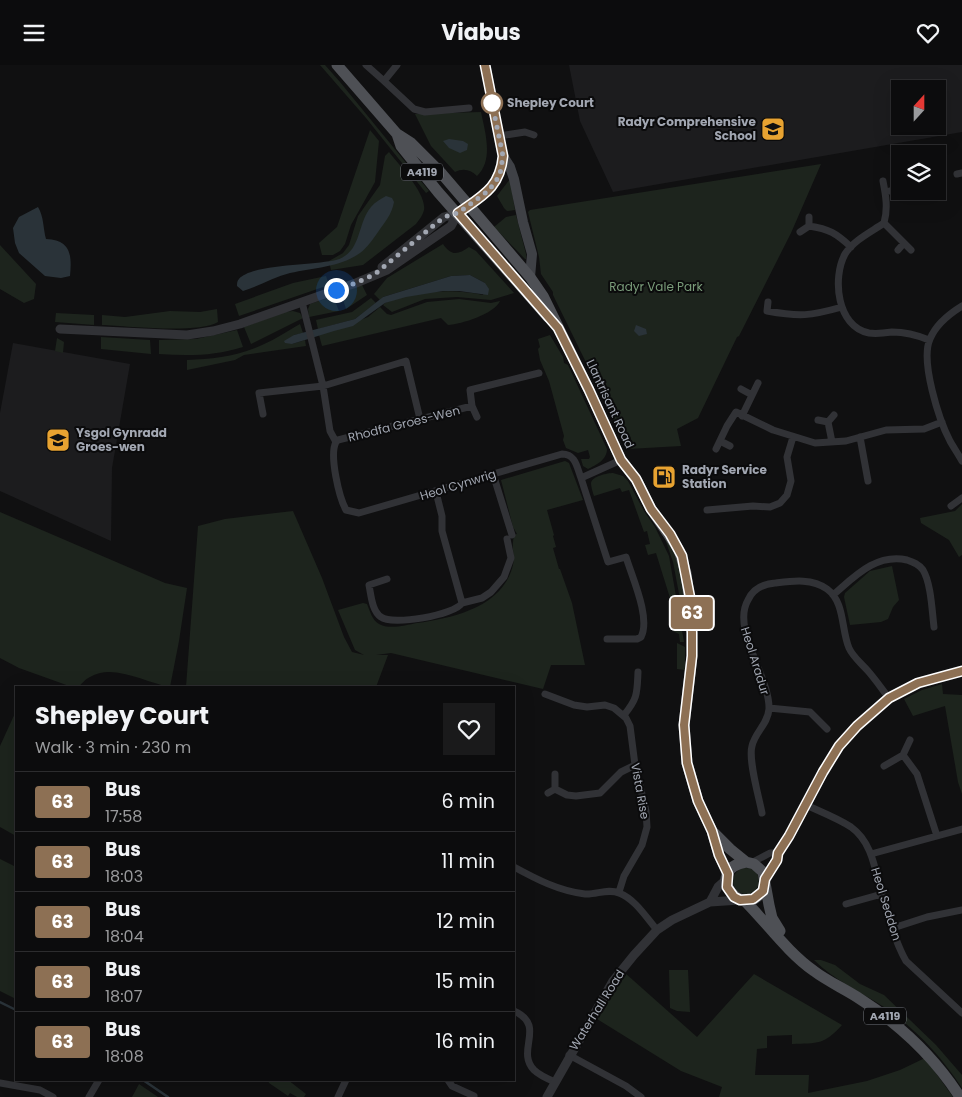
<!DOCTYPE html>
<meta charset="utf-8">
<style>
body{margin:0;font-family:Poppins,sans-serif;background:#1a1a1b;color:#f1f3f6;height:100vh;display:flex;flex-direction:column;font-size:19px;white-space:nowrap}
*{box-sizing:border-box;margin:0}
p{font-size:16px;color:#9a9b9d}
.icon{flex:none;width:28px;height:28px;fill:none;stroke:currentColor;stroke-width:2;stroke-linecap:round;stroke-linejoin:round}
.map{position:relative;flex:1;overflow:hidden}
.drawer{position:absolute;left:15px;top:621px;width:500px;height:395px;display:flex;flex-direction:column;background:#0c0c0d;border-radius:0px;box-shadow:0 5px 20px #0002,0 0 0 1px #2c2c2e}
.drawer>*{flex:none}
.badge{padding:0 10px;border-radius:4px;font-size:18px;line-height:32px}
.needle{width:32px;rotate:21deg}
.controls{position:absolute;left:891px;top:15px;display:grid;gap:10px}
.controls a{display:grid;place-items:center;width:55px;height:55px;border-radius:0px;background:#0c0c0d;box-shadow:0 5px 20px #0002,0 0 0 1px #2c2c2e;font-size:25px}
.you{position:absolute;width:25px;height:25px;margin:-12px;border:4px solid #fff;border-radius:50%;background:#1a73e8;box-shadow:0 0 0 8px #1a73e833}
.map>.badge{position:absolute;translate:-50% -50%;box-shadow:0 0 0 2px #fff}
.round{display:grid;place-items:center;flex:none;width:52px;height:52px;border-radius:0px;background:#1a1a1b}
.headline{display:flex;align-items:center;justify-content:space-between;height:85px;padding:0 20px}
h1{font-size:24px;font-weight:700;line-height:38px}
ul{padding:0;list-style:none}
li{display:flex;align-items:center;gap:15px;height:60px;padding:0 20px;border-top:1px solid #2c2c2e}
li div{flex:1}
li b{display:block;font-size:19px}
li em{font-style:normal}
li .badge{min-width:55px;font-weight:700;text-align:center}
header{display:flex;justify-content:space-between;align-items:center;height:65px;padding:0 20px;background:#0c0c0d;font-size:22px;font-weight:700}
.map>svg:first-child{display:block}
</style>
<header><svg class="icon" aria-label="menu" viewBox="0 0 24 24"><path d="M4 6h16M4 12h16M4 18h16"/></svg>Viabus<svg class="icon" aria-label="heart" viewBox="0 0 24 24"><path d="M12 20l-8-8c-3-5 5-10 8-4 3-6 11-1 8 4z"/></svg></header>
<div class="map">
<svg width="962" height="1032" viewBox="0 0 962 1032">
<rect width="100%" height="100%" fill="#101011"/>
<path fill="#1c1c1e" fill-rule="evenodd" d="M569,0H962V67L613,127L580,56ZM900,24H938V61H900Z
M13,278L130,299L112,403L111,476L0,426V348Z"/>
<path fill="#1d241d" d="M320,0H325L340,17L429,126L426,128L366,53Z
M481,47C485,67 494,95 477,111C470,104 463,103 455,107L431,81L415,49Z
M370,65L379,76L375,117L351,160L345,179L340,186L333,190H322L319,178L337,162Z
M389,87C399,100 427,129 424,145C423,150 419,155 416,159L363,200L331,205L329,196L343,188L349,180L358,151L380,120L385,91Z
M821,99L791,168L739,271L737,272L698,353L677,364L681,381L628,384L624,380L602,330L553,230V227L541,209L539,192L528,147L530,145Z
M510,114L515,145L507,146L504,143L497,131Z
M516,150L526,189V194H525L494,162L506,152Z
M443,179C451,191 458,190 469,182L476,186L514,228L491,235L457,232L425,234L392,247L383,240L385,238C416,226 451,223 483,230L485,218L470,210L451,211L383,232L380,235L374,229L387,213Z
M0,180L36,219L34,234L24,238L0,224Z
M326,211L329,220L239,251L235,239L293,218Z
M362,220L367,230L346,244L341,228Z
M333,231L339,246L309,252L308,244L310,239Z
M371,233L376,238L355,254L318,264L316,255L352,247Z
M459,234L491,238L500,236C494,249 462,259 448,260L441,253L322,281L319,270L368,252L380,242L387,249L391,250L427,237Z
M217,244L218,257C198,269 126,261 102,260V250L125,252L170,246L200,247Z
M293,246L300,248L303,253L251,279L244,262L285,247Z
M56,248L94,250V260L55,257Z
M300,259L303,268L294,270L292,279L305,275L306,281L244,290L235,295L187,305V295C210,294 233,292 255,283C271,277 286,267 300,259Z
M237,265L243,282C215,291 188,291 159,289V275L196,274Z
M550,270L563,292L564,298L568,300L607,384C607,395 596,400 588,404L583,401L581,394H589L590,392L588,385L578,388L566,383L563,375L564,371L549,316L540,295L538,284L540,282L538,274Z
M101,272L150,275L151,289L101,284Z
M57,273L64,277L63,288L55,286Z
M565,396L569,398L583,435L547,445L554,470L553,471L556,482L553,483L559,504H560L572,538L585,600H551L543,624L391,588L376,590H388L376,622H186L198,461L225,454L293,446L322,513L344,572L352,587L364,590L355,585L338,545L363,538L367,539C370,546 372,555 379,559C389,565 406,560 417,558C453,553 503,542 513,500C515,492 512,485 513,477C513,475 514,473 513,470L517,469L513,462L501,415Z
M613,408L623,411L628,416L644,446L655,462L669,491L684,577H680L679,569L673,566L670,533L656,488L648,490L645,480L650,479L647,466L644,467L629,425L622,427L620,423L594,431C593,428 591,422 591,418C592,411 608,408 613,408Z
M962,439V490L959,492L949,475L921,458L920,453L955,446Z
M0,447L165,518L187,523L179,576L170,622C146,618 113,598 90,612C85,614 82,619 78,622H72L19,603L0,593Z
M664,471C687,492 687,542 687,571L673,497Z
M892,501L899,535L893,542L888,554L881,557L850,560L844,532L845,528L870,506Z
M677,578L685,582V605L677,604Z
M942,619L943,629L962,630V729L958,717L945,641L913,651L904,634L922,625Z
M16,646V771L0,762V681Z
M0,794L16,802V934L0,926Z
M733 816a13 13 0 1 1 26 0a13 13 0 1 1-26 0Z
M814,895H821L835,900L860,919L884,930L936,980L962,1010V1023C941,991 916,964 884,942C861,927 834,915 814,895Z
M669,905H688L690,947L677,946L670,943Z
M625,908L697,972L754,909L842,960C824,980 818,978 792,979V970L767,971V983L757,984L755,1010H809L808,1028L867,1016L900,1005L925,993L953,1032H719L722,1022L681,1006L597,954Z
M268,1015H288L306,1029L304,1032H297L290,1028L288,1031L269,1018Z
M139,1019L158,1032H132Z"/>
<path fill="#2a3339" d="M449,74L463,76L468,79L467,85L460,88L449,83L443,76Z
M386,131L392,133L394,137C392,149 385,157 378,167C373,174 367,183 360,188C341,202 313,203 290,208C274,212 259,221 243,226L237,221C237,218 237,216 239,214C251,199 317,200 336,195C362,188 357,158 371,142C375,137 381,134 386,131Z
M38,142C44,152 43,163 46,174C71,175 72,190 70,211L61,213L45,211L19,188L15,178L13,163L19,152Z
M470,210L485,218L489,224L488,230L459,226H443L406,232L385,238L353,261L334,266L292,279L285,278L284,276L294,270L355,254L383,232L451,211Z
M636,260L646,264L647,269L639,271L634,266Z"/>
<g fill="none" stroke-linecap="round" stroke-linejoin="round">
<path stroke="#2a3339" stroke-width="2.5" d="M0,937L16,945
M143,1015L168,1032"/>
<path stroke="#313236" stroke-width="7" d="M366,0L384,16L397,0
M384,16L414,44L425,47L469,43
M499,71L525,67L534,70
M957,109L962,108
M883,116C886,131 888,144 884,158C871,167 854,175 845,189C832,213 837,262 869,268C876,269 885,268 892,267C905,267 917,270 929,275
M886,127L893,125
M884,158L904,178
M809,161C829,164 836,168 851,182
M800,167L809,161V152
M898,185L904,178L911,185
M302,237L323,321L330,366L336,377
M768,237L767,246C800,252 810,251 842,242
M962,241C949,249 936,259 930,274C920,296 939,355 950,376C954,383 958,389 962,396
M741,324L752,330
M472,341L477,352
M263,349L259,328L323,321L406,296L420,354
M742,351L758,318
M818,355L828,357
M860,372L868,416
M720,376L730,381
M336,377C329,390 339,432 346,445L359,448L562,389C576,389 577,403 581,413L621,395
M336,377L338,375L472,341L470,325L539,308
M832,377L828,357L834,350
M716,384L727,361L736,347L773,365L815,378L846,376L886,365L924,364L942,357
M493,409L512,470
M581,413L608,497L626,492C632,512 651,553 641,572L637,574H607
M951,441L962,433
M707,445L753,441L770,442L780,438L787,430L791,416L787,392L793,372
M387,514L369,520C371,530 372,546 381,552C392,561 455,550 462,538L442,466V451L436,427
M833,530C854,512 876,488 907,495C913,497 919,499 923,505C931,518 932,546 934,562
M462,538L482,533L491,527L504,512L511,493L507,474
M545,629L574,640L587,642L605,640L614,643L626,653L630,661L635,700L646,746L647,762L642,780L624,811L619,827
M769,643L810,647L827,664
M624,650C638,633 637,628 638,607
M903,690L917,709L937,771
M884,701L903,690L910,675
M555,709V724L567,730L576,731L600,728L621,707L635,700
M548,728L555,724
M806,740C821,747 837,753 851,762C872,777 875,804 881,827C887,848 895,877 906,896L962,948
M762,748C759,732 748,695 752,681C755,667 768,659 769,644C770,612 731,564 748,535C753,524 763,519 775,518C792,516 812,513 827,524C845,537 841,564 849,583C853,592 861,598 868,606C875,614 882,624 889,633
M871,789L962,764
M751,798L770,788H778
M514,802C536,814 559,826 585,829C596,830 608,823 619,828C635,834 646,852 657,865
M765,814L777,795L778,788L789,771L823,707L839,681L857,661L889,633L918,618L962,606
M846,839L882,829
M893,863L927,852L962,845
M514,946C547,961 515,985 534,1005C539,1010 548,1014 555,1017
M569,990L626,1021L641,1032
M448,1015L452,1021L474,1031
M0,1018L40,1025L53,1032
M89,1032L99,1015
M338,1032L346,1015"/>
<path stroke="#313236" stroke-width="9" d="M382,202L444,152L458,148
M60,264L187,270L213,266L240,259L356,218L387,205L451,161L458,148
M710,837L718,822L726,815
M547,1032L613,916L634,890L657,865L672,855L710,837L740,835"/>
<path stroke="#3f4146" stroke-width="10" d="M503,91L510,102L514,114L523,157L532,189L530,212
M458,148C482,131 500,123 503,91L485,0"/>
<path stroke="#4e5055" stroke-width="11" d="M337,0L397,69L411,78L442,109L530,212L543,231L589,325L621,395L637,416L651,444L679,485L686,508L692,556V591L684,660L687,698L698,736L712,766L719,790L728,809
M397,69L401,81L438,127L548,252
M714,768L730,784L746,797L754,799L763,807L769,840L772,853L780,866
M746,797C699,805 748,863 765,820
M744,835C767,858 788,888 814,906C827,916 843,923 857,932C898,958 933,990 960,1032"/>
</g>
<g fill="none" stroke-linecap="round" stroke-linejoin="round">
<g stroke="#fff" stroke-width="11">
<path id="line" d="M485,0L503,91C500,123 482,131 458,148L558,263L589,325L621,395L636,414L651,444L670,469L682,491L690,532L692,568V591L684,660L687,698L698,736L712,766L719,790L728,809L727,822L734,832L740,835L753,834L763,826L765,814L777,795L778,788L789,771L823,707L839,681L857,661L889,633L918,618L962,606"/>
</g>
<use href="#line" stroke="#8d7054" stroke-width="8"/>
<path stroke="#a2a7b2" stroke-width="5" stroke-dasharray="0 9" d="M336,225L356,218L375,209L444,152L458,148L488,126L496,116L500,109L503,91L492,38"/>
</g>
<defs>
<g id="school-square" transform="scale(1.25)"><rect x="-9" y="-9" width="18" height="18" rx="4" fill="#e8a331" stroke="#0b0b0c"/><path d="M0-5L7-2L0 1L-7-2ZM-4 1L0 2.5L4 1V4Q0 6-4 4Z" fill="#111"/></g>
<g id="fuel-square" transform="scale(1.25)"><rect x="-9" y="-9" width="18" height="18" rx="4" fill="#e8a331" stroke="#0b0b0c"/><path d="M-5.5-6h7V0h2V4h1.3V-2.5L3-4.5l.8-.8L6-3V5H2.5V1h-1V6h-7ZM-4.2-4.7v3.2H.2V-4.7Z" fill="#111"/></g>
</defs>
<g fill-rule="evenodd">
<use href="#school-square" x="773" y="64"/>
<use href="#school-square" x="58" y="375"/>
<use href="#fuel-square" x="664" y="412"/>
</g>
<circle fill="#fff" stroke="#8d7054" stroke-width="2.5" cx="492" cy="38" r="10"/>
<g text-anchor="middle" stroke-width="4" stroke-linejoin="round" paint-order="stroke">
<g fill="#0b0b0c" stroke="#757880" stroke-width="1">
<rect x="401" y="98.5" width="42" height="17" rx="4"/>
<rect x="864" y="942.5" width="42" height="17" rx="4"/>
</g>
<g font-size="11" font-weight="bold" fill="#a2a7b2">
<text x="422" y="111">A4119</text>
<text x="885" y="955">A4119</text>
</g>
<g font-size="12" font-weight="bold" fill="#a2a7b2" stroke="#0b0b0c" text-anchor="start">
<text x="507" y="42">Shepley Court</text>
</g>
<g font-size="12" font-weight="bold" fill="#a2a7b2" stroke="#0b0b0c" text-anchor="start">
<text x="756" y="61" text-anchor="end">Radyr Comprehensive<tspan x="756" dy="14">School</tspan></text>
<text x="76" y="372">Ysgol Gynradd<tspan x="76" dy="14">Groes-wen</tspan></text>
<text x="682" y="409">Radyr Service<tspan x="682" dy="14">Station</tspan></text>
</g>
<g font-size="12" fill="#7a9c7a" stroke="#0b0b0c">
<text x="656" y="226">Radyr Vale Park</text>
</g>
<g font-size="12" fill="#a2a7b2" stroke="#0b0b0c">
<text transform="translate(610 339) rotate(65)" y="4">Llantrisant Road</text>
<text transform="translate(404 359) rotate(-14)" y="4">Rhodfa Groes-Wen</text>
<text transform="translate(458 420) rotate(-17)" y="4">Heol Cynwrig</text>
<text transform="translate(755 596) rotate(73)" y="4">Heol Aradur</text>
<text transform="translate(640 726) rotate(80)" y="4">Vista Rise</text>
<text transform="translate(886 839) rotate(73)" y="4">Heol Seddon</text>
<text transform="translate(597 945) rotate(-58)" y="4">Waterhall Road</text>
</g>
</g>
</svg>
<div class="controls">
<a><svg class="needle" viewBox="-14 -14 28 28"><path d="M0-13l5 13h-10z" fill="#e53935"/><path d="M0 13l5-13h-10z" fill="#9a9b9d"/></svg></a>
<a><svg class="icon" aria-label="layers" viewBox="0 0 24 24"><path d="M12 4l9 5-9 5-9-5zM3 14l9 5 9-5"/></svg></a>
</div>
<div class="you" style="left:336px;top:225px"></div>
<b class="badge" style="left:692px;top:548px;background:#8d7054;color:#fff">63</b>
<section class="drawer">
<div class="headline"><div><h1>Shepley Court</h1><p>Walk · 3 min · 230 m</p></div><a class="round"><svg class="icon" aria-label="heart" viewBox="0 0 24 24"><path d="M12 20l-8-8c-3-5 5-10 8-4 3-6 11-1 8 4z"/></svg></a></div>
<ul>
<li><span class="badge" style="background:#8d7054;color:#fff">63</span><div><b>Bus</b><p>17:58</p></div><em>6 min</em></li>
<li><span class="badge" style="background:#8d7054;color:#fff">63</span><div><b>Bus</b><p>18:03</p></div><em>11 min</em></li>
<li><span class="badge" style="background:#8d7054;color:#fff">63</span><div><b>Bus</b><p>18:04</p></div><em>12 min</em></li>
<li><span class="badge" style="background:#8d7054;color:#fff">63</span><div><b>Bus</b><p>18:07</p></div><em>15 min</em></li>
<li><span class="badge" style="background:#8d7054;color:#fff">63</span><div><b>Bus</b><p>18:08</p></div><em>16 min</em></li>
</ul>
</section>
</div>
